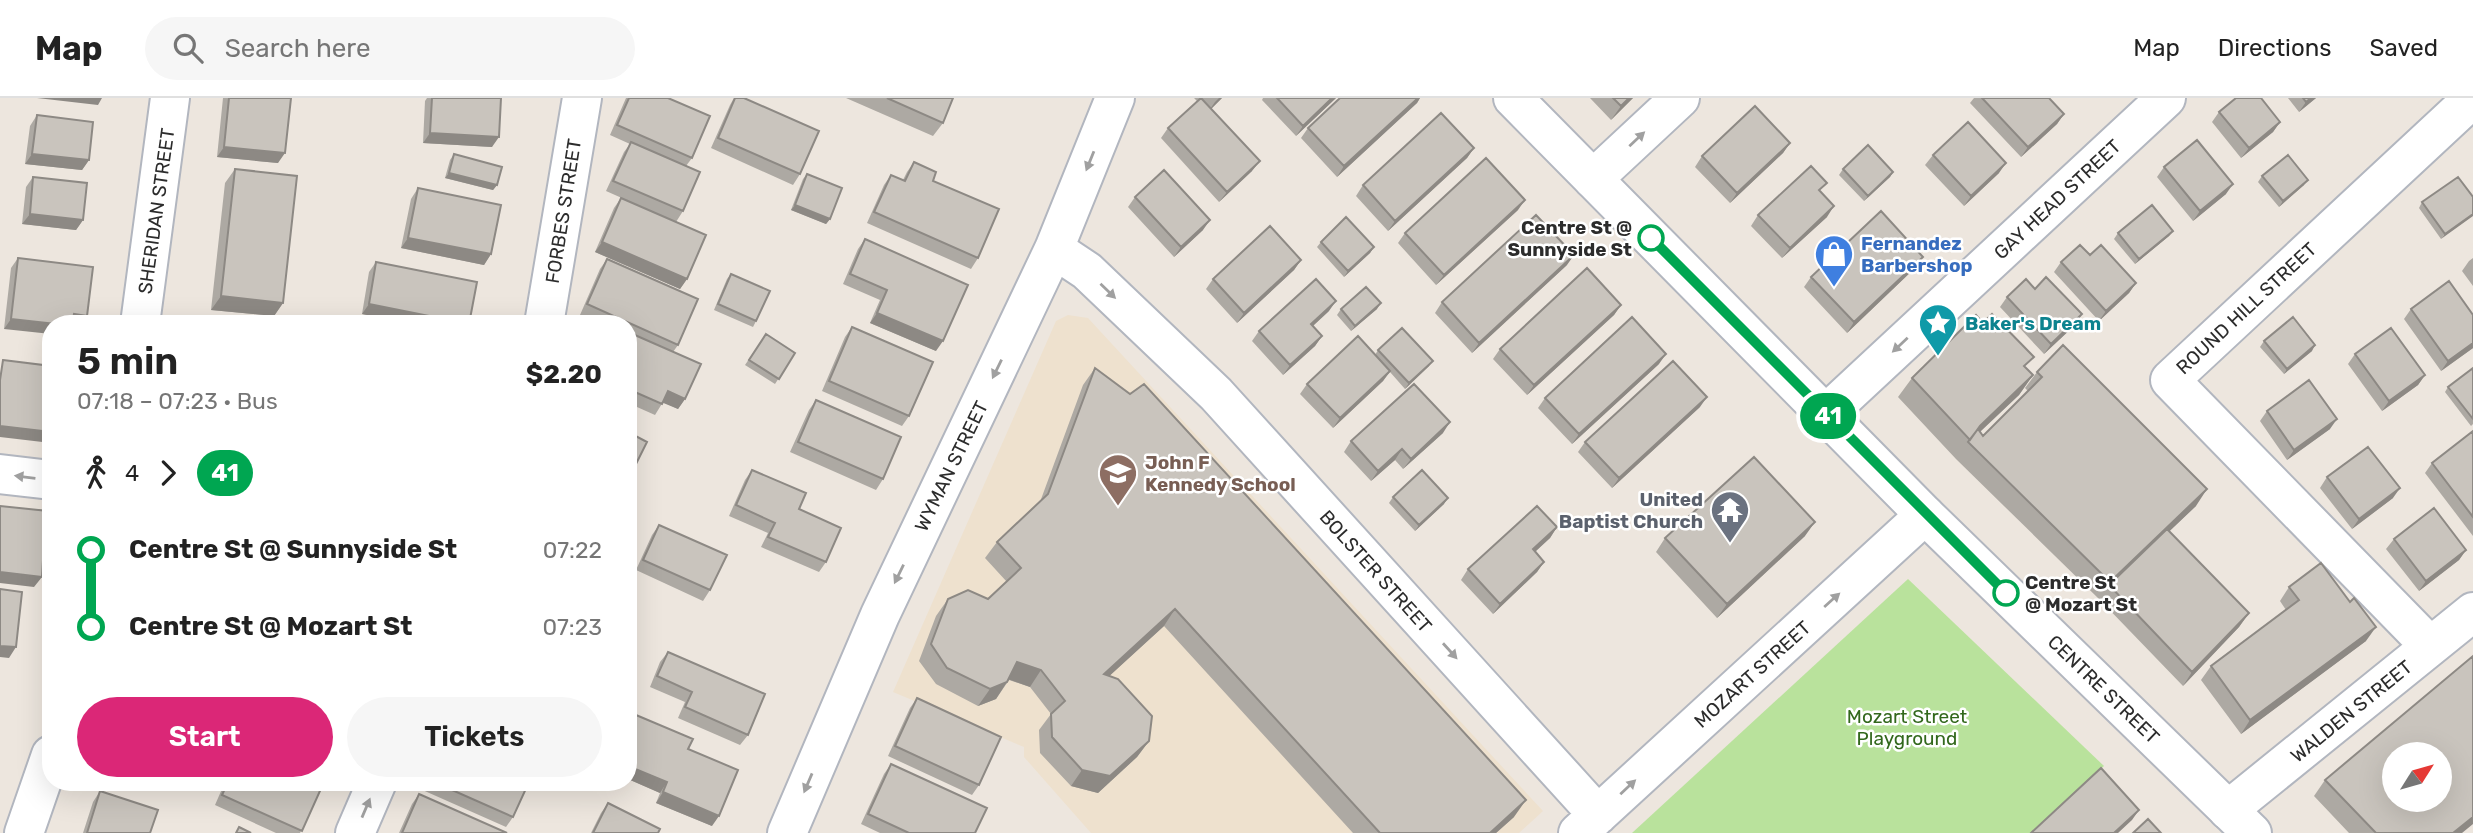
<!DOCTYPE html>
<meta charset="utf-8">
<style>
body{margin:0;font-family:Rubik,sans-serif;background:#f6f6f6;color:#222;height:100vh;display:flex;flex-direction:column;font-size:26px;white-space:nowrap}
*{box-sizing:border-box;margin:0}
p{font-size:23px;color:#767676}
.icon{flex:none;width:38px;height:38px;fill:none;stroke:currentColor;stroke-width:2;stroke-linecap:round;stroke-linejoin:round}
.map{position:relative;flex:1;overflow:hidden}
.details{position:absolute;left:42px;top:217px;width:595px;height:476px;display:flex;flex-direction:column;background:#fff;border-radius:28px;box-shadow:0 7px 28px #0002}
.details>*{flex:none}
.badge{padding:0 14px;border-radius:23px;font-size:24px;line-height:46px}
.needle{width:46px;rotate:53deg}
.controls{position:absolute;left:2382px;top:644px;display:grid;gap:14px}
.controls a{display:grid;place-items:center;width:70px;height:70px;border-radius:50%;background:#fff;box-shadow:0 7px 28px #0002;font-size:35px}
.map>.badge{position:absolute;translate:-50% -50%;box-shadow:0 0 0 4px #fff}
.legs{display:flex;align-items:center;gap:10px;height:77px;padding:0 35px;font-size:23px}
.legs p{margin-inline-start:auto}
.summary{display:flex;align-items:center;justify-content:space-between;height:119px;padding:0 35px}
h1{font-size:38px;font-weight:600;line-height:52px}
.button{display:flex;gap:14px;margin-top:auto;padding:14px 35px}
.button a{flex:1;height:80px;border-radius:42px;background:#db2777;color:#fff;font-size:28px;font-weight:600;line-height:80px;text-align:center}
.button a+a{background:#f6f6f6;color:#222}
ul{padding:0 35px;list-style:none}
li{display:flex;align-items:center;gap:24px;height:77px;font-size:26px}
li i{display:grid;place-items:center;width:10px;height:100%;margin:0 9px;background:currentColor}
li i::after{content:'';width:18px;height:18px;margin:-9px;border:5px solid;border-radius:50%;background:#fff}
li p{margin-inline-start:auto}
li:first-child i{background:linear-gradient(#0000 50%,currentColor 0)}
li:last-child i{background:linear-gradient(currentColor 50%,#0000 0)}
header{display:flex;align-items:center;gap:42px;box-sizing:border-box;height:98px;padding:0 35px;background:#fff;border-bottom:2px solid #e0e0e0}
header strong{font-size:33px}
nav{display:flex;gap:38px;margin-inline-start:auto;font-size:24px}
.search{width:490px;height:63px;background:#f6f6f6;display:flex;align-items:center;gap:18px;box-sizing:border-box;padding:0 24px;border-radius:38px;color:#767676;font-size:26px}
.map>svg:first-child{display:block}
</style>
<header>
<strong>Map</strong>
<div class="search"><svg class="icon" aria-label="search" viewBox="0 0 24 24"><circle cx="10" cy="10" r="6"/><path d="M15 15l6 6"/></svg>Search here</div>
<nav><a>Map</a><a>Directions</a><a>Saved</a></nav>
</header>
<div class="map">
<svg width="2473" height="735" viewBox="0 0 2473 735">
<rect width="100%" height="100%" fill="#ede6de"/>
<path fill="#eee1ce" d="M1068,217L1088,220L1543,713L1519,735H1091L1024,659V649L893,594L1056,223Z"/>
<path fill="#b9e29c" d="M1908,481L2104,668L2031,735H1632Z"/>
<g fill="none" stroke-linecap="round" stroke-linejoin="round">
<g stroke="#b2b6bf" stroke-width="42">
<path id="street" d="M1593,81L1680,0
M1054,151L1087,173L1216,296L1598,717
M140,226L170,0
M544,226L582,0
M1826,316L2166,0
M0,376L51,382
M2430,548L2170,282L2473,0
M2228,712L2473,514
M24,735L51,657
M355,735L377,684
M787,735L880,517L1054,151L1115,0
M1578,735L1925,417"/>
</g>
<g stroke="#b2b6bf" stroke-width="42">
<path id="secondary" d="M1513,0L1925,417L2252,735"/>
</g>
<use href="#street" stroke="#fff" stroke-width="38"/>
<use href="#secondary" stroke="#fff" stroke-width="38"/>
</g>
<path fill="#ada9a3" d="M223,0H291L278,65L217,59Z
M427,0H501L492,49L423,45L425,3Z
M626,0H668L692,60L686,68L683,113L676,124L606,93L624,54L630,46L610,37Z
M734,0H744L800,76L793,87L711,50L730,7Z
M846,0H953L943,25L933,38Z
M1194,0H1222L1211,11L1252,73L1219,104L1161,40L1168,30L1197,3Z
M1263,0H1336L1296,38L1262,2Z
M1340,0H1420L1417,5L1337,79L1301,40L1308,30Z
M1590,0H1633L1611,22Z
M1974,0H2049L2064,16L2057,26L2021,59L1970,5Z
M2288,0H2316L2299,14Z
M2219,14L2280,24L2273,34L2241,60L2212,24Z
M37,17L89,62L82,72L25,66L30,28Z
M1790,45L1783,55L1730,105L1695,69L1702,58Z
M1474,50L1467,60L1388,133L1356,98L1363,87Z
M454,56L497,87L493,92L445,80L450,62Z
M1933,57L1999,75L1964,108L1925,67Z
M914,64L933,83L978,160L971,171L867,125L884,87L891,77L903,82L907,74Z
M2164,69L2226,96L2193,123L2157,79Z
M235,71L283,205L274,218L211,212L225,85Z
M1843,71L1893,74L1890,79L1864,103L1839,77Z
M807,76L830,121L826,126L791,112L803,81Z
M2262,78L2304,87L2279,109L2258,84Z
M33,79L83,122L76,132L22,126L26,89Z
M418,90L491,156L484,167L401,150L411,101Z
M1821,94L1827,119L1782,160L1751,128L1758,117Z
M1135,99L1203,132L1174,159L1128,109Z
M2473,99L2441,141L2419,110L2422,104Z
M621,100L687,181L680,191L595,154L614,110Z
M1518,112L1436,187L1398,145L1405,135Z
M2173,133L2169,138L2135,166L2114,141L2118,135Z
M865,141L936,253L870,225L880,202L843,186L858,151Z
M1321,144L1374,149L1370,155L1344,179L1317,149Z
M2090,157L2136,185L2129,195L2099,223L2054,174L2061,164Z
M18,160L87,218L82,226H51L4,231L11,170Z
M2473,160V188L2462,173L2469,163Z
M607,161L678,247L673,254L685,301L678,311L663,304L655,317L628,305V226H601L580,217L600,171Z
M1301,162L1294,172L1237,225L1206,191L1213,181Z
M376,164L468,226H412L362,216L369,174Z
M1567,167L1472,255L1435,215L1442,204Z
M1916,169L1847,235L1804,189L1811,179Z
M731,176L756,223L753,229L714,212L727,181Z
M2035,191L2075,227L2044,256L2000,209L2007,199Z
M1621,207L1614,217L1527,297L1493,261L1500,251Z
M1341,211H1377L1351,233L1337,217Z
M2411,211L2473,250L2441,273L2404,221Z
M1329,213L1313,228L1322,238L1315,248L1283,277L1252,243L1259,233Z
M852,229L909,318L902,328L822,293L845,239Z
M766,236L795,255L775,286L745,267Z
M2264,243L2312,253L2284,276L2260,249Z
M1378,252L1429,268L1405,291L1390,274L1383,283L1333,330L1300,296L1307,286L1375,257Z
M2355,256L2425,277L2418,287L2382,313L2348,266Z
M1659,266L1572,346L1538,310L1545,300Z
M1095,270L1514,719L1496,735H1353L1164,528L1109,578L1149,643L1137,659L1098,695L1071,688L1040,655L1039,632L1051,616L1030,589L1009,582L996,601L978,608L936,586L919,563L936,518L948,501H988L1007,484L985,460L997,444L1040,404L1083,287Z
M2026,270L2033,277L2019,297L1980,334L1983,338L2028,293L2025,290L2037,274L2196,408L2169,433L2249,515L2239,529L2183,588L2099,501L1956,361L1898,299L1912,280Z
M2473,270V326L2471,328L2445,294L2448,289Z
M816,302L883,381L876,392L790,354L809,312Z
M1700,309L1612,390L1578,354L1585,344Z
M2267,313L2330,331L2287,362L2260,323Z
M2473,333V438L2425,375L2432,365Z
M1443,335L1403,371L1395,362L1371,383L1344,354L1351,343Z
M752,372L799,411L826,464L819,474L761,449L768,435L729,418L745,382Z
M2327,379L2393,400L2352,431L2320,390Z
M1393,399L1444,406L1415,433L1389,405Z
M659,427L710,492L703,503L636,472L652,437Z
M1557,429L1550,440L1535,454L1544,464L1537,474L1493,516L1461,482L1468,471Z
M1805,438L1717,520L1656,454L1665,440Z
M2394,441L2466,452L2459,462L2419,493L2386,451Z
M2289,489L2366,543L2241,636L2201,582L2211,568L2286,512L2280,503Z
M668,554L748,637L740,647L678,620L685,604L650,589L660,564Z
M917,600L979,687L972,697L888,658L910,610Z
M636,617L688,651L712,728L656,705L660,695L628,681V628Z
M891,666L975,735H880L861,726L884,676Z
M2325,682L2462,735H2349L2314,698Z
M225,684H324L300,735H276L215,707Z
M421,684H529L513,719L506,729L418,690Z
M100,693L150,735H83L93,704Z
M419,696L507,735H399L412,706Z
M608,705L658,735H591L601,715Z"/>
<path fill="#8d8984" d="M37,0H102L98,7Z
M1219,0H1222L1208,14L1215,4Z
M1332,0H1336L1296,38L1303,28Z
M1418,0H1420L1417,5L1337,79L1344,68Z
M1629,0H1633L1611,22L1621,8Z
M2311,0H2316L2299,14L2306,4Z
M2064,16L2057,26L2021,59L2028,49Z
M2280,24L2273,34L2241,60L2249,50Z
M430,35L499,39L492,49L423,45Z
M1790,45L1783,55L1730,105L1737,95Z
M224,49L285,55L278,65L217,59Z
M1474,50L1467,60L1388,133L1395,123Z
M32,56L89,62L82,72L25,66Z
M1260,63L1252,73L1219,104L1227,94Z
M2006,65L1999,75L1964,108L1971,98Z
M1893,74L1890,79L1864,103L1868,98Z
M449,75L497,87L493,92L445,80Z
M2308,82L2304,87L2279,109L2283,103Z
M2233,86L2226,96L2193,123L2200,113Z
M1525,102L1518,112L1436,187L1444,177Z
M795,107L830,121L826,126L791,112Z
M1834,108L1827,119L1782,160L1790,150Z
M30,116L83,122L76,132L22,126Z
M2473,116V118L2441,141L2445,136Z
M1210,122L1203,132L1174,159L1181,149Z
M2173,133L2169,138L2135,166L2139,161Z
M408,140L491,156L484,167L401,150Z
M602,144L687,181L680,191L595,154Z
M1374,149L1370,155L1344,179L1348,173Z
M1574,157L1567,167L1472,255L1479,245Z
M1923,159L1916,169L1847,235L1854,224Z
M1301,162L1294,172L1237,225L1244,215Z
M2136,185L2129,195L2099,223L2106,213Z
M221,198L283,205L274,218L211,212Z
M1336,203L1329,213L1304,236L1311,226Z
M1381,205L1377,211L1351,233L1355,228Z
M369,206L469,226H412L362,216Z
M1621,207L1614,217L1527,297L1534,287Z
M877,215L943,243L936,253L870,225Z
M74,216L87,218L82,226H67Z
M2082,216L2075,227L2044,256L2051,246Z
M11,221L56,226H51V236L4,231Z
M1322,238L1315,248L1283,277L1290,267Z
M2473,245V250L2441,273L2448,263Z
M2315,247L2312,253L2284,276L2287,271Z
M1666,256L1659,266L1572,346L1579,336Z
M1433,263L1429,268L1405,291L1409,285Z
M1390,273L1383,283L1333,330L1340,320Z
M2033,277L2019,297L1968,345L1980,328Z
M2425,277L2418,287L2382,313L2389,303Z
M668,293L685,301L678,311L661,304Z
M1707,299L1700,309L1612,390L1619,380Z
M2337,321L2330,331L2287,362L2294,352Z
M1450,324L1443,335L1403,371L1411,361Z
M0,328L51,334V345L0,339Z
M1402,351L1395,362L1371,383L1378,373Z
M2400,390L2393,400L2352,431L2359,421Z
M2207,391L2196,408L2111,489L2109,487L2110,484Z
M1448,400L1444,406L1415,433L1419,427Z
M1815,424L1805,438L1717,520L1727,506Z
M1557,429L1550,440L1526,462L1533,451Z
M2466,452L2459,462L2419,493L2426,483Z
M43,462L51,463V470L48,474L36,472Z
M1544,464L1537,474L1493,516L1500,506Z
M0,474L42,479L34,489L0,485Z
M1175,511L1164,528L1093,593L1104,576Z
M2249,515L2239,529L2183,588L2192,574Z
M2376,529L2366,543L2241,636L2250,622Z
M0,548L16,549L9,560L0,559Z
M1017,564L1041,572L1030,589L1005,580Z
M1007,584L996,601L978,608L990,591Z
M1149,643L1137,659L1098,695L1071,688L1082,672Z
M628,668L667,684L660,695L628,681Z
M663,694L719,718L712,728L656,705Z
M1526,702L1514,719L1496,735H1490Z
M2139,712L2132,722L2118,735H2114Z
M2473,719V726L2462,735H2453Z"/>
<path fill="#c9c4bd" stroke="#8d8984" stroke-width="2" fill-rule="evenodd" d="M229,0H291L285,55L224,49Z
M432,0H501L499,39L430,35Z
M629,0H668L710,18L692,60L617,27Z
M735,0H744L819,33L800,76L718,40Z
M887,0H953L943,25Z
M1201,0L1260,63L1227,94L1168,30Z
M1277,0H1332L1303,28Z
M1340,0H1418L1344,68L1308,30Z
M1613,0H1629L1621,8Z
M1982,0H2049L2064,16L2028,49Z
M2236,0H2261L2280,24L2249,50L2219,14Z
M2303,0H2311L2306,4Z
M1755,8L1790,45L1737,95L1702,58Z
M1441,15L1474,50L1395,123L1363,87Z
M37,17L93,24L89,62L32,56Z
M1968,24L2006,65L1971,98L1933,57Z
M2197,42L2233,86L2200,113L2164,69Z
M631,44L700,74L683,113L613,83Z
M1868,47L1893,74L1868,98L1843,71Z
M454,56L502,69L497,87L449,75Z
M2288,57L2308,82L2283,103L2262,78Z
M1486,60L1525,102L1444,177L1405,135Z
M914,64L936,74L933,83L999,111L978,160L874,114L891,77L905,83Z
M1811,68L1827,85L1819,92L1834,108L1790,150L1758,117Z
M235,71L297,78L283,205L221,198Z
M1164,72L1210,122L1181,149L1135,99Z
M807,76L842,90L830,121L795,107Z
M33,79L87,85L83,122L30,116Z
M2458,79L2473,99V116L2445,136L2422,104Z
M418,90L501,107L491,156L408,140Z
M621,100L706,137L687,181L602,144Z
M2152,107L2173,133L2139,161L2118,135Z
M1881,113L1923,159L1854,224L1811,179Z
M1536,117L1574,157L1479,245L1442,204Z
M1346,119L1374,149L1348,173L1321,144Z
M1270,128L1301,162L1244,215L1213,181Z
M865,141L968,187L943,243L877,215L887,192L850,176Z
M2080,147L2090,157L2101,147L2136,185L2106,213L2061,164Z
M18,160L93,169L87,218L74,216L72,226H56L11,221Z
M607,161L698,201L678,247L587,206Z
M376,164L477,184L469,226L369,206Z
M1587,170L1621,207L1534,287L1500,251Z
M731,176L770,193L756,223L718,206Z
M2046,179L2082,216L2051,246L2007,199L2026,181L2035,191Z
M1316,181L1336,203L1311,226L1322,238L1290,267L1259,233Z
M2449,183L2473,217V245L2448,263L2411,211Z
M1366,189L1381,205L1355,228L1341,211Z
M1992,216L2034,259L2024,268L2033,277L1980,328L1970,342L1912,280L1976,217L1983,225Z
M1632,219L1666,256L1579,336L1545,300Z
M2293,219L2315,247L2287,271L2264,243Z
M852,229L933,264L909,318L829,283Z
M1402,230L1433,263L1409,285L1378,252Z
M2391,230L2425,277L2389,303L2355,256Z
M628,234L701,266L685,301L668,293L662,306L628,291Z
M766,236L795,255L779,281L749,262Z
M1358,238L1390,273L1340,320L1307,286Z
M2063,247L2207,391L2110,484L1968,344L1978,331L1983,338L2042,279L2037,274Z
M3,262L51,268V334L0,328V282Z
M1673,263L1707,299L1619,380L1585,344Z
M1095,270L1130,296L1144,286L1526,702L1490,735H1380L1175,511L1104,576L1118,581L1152,618L1149,643L1110,678L1082,672L1052,639L1051,616L1065,603L1041,572L1017,564L1007,584L990,591L947,570L931,546L948,501L968,492L988,501L1021,470L997,444L1048,396Z
M2473,270V321L2448,289Z
M2309,282L2337,321L2294,352L2267,313Z
M1414,286L1450,324L1411,361L1402,351L1378,373L1351,343Z
M816,302L901,339L883,381L798,344Z
M2473,333V419L2432,365Z
M628,334L647,344L628,382Z
M2368,349L2400,390L2359,421L2327,379Z
M1754,359L1815,424L1727,506L1665,440Z
M752,372L806,395L799,411L841,430L826,464L768,439L775,425L736,407Z
M1422,372L1448,400L1419,427L1393,399Z
M0,408L48,413L46,426L51,427V463L43,462L42,479L0,474Z
M1537,408L1557,429L1533,451L1544,464L1500,506L1468,471Z
M2434,410L2466,452L2426,483L2394,441Z
M659,427L727,457L710,492L643,462Z
M2167,431L2249,515L2192,574L2109,487Z
M2321,465L2350,504L2354,500L2376,529L2250,622L2211,568L2299,502L2289,489Z
M0,491L22,494L16,549L0,548Z
M668,554L765,596L748,637L685,609L692,594L657,578Z
M2473,558V719L2453,735H2376L2325,682ZM2394,656H2440V702H2394Z
M917,600L1001,639L979,687L895,648Z
M636,617L693,641L688,651L738,672L719,718L663,694L667,684L628,668V635Z
M891,666L987,710L975,735H909L868,716Z
M2101,670L2139,712L2114,735H2031Z
M228,684H324L302,733L222,697Z
M434,684H529L513,719Z
M100,693L158,712L150,735H87Z
M419,696L507,735H402Z
M608,705L660,731L658,735H593Z
M2148,721L2161,735H2133Z
M239,729L251,735H236Z"/>
<defs><path id="oneway-solid" d="M-6-.8H1V-3.2L6.5 0L1 3.2V.8H-6Z" transform="scale(1.75)"/></defs>
<g fill="#a0a0a0">
<use href="#oneway-solid" transform="translate(1637 41) rotate(-43)"/>
<use href="#oneway-solid" transform="translate(1090 63) rotate(112)"/>
<use href="#oneway-solid" transform="translate(1108 193) rotate(44)"/>
<use href="#oneway-solid" transform="translate(1900 247) rotate(137)"/>
<use href="#oneway-solid" transform="translate(997 271) rotate(116)"/>
<use href="#oneway-solid" transform="translate(25 379) rotate(-173)"/>
<use href="#oneway-solid" transform="translate(899 476) rotate(116)"/>
<use href="#oneway-solid" transform="translate(1832 502) rotate(-42)"/>
<use href="#oneway-solid" transform="translate(1450 553) rotate(48)"/>
<use href="#oneway-solid" transform="translate(808 685) rotate(113)"/>
<use href="#oneway-solid" transform="translate(1628 689) rotate(-43)"/>
<use href="#oneway-solid" transform="translate(366 710) rotate(-67)"/>
</g>
<g fill="none" stroke-linecap="round" stroke-linejoin="round">
<g stroke="#fff" stroke-width="16">
<path id="line-1" d="M1651,140L2006,495"/>
</g>
<use href="#line-1" stroke="#00a651" stroke-width="10"/>
</g>
<defs>
<g id="shop-pin" transform="scale(2.0125)"><path d="M0 17L-7.5 6A9.5 9.5 0 1 1 7.5 6Z" fill="#3f7fe0" stroke="#fff"/><path d="M-5-2.5h2.3a2.7 3.5 0 0 1 5.4 0H5L5.5 6h-11ZM-1.5-2.5h3a1.5 2.3 0 0 0-3 0Z" fill="#fff"/></g>
<g id="sight-pin" transform="scale(2.0125)"><path d="M0 17L-7.5 6A9.5 9.5 0 1 1 7.5 6Z" fill="#0f9aa8" stroke="#fff"/><path d="M0-6L1.8-2.2L6-1.7L2.9 1.2L3.7 5.4L0 3.3L-3.7 5.4L-2.9 1.2L-6-1.7L-1.8-2.2Z" fill="#fff"/></g>
<g id="school-pin" transform="scale(2.0125)"><path d="M0 17L-7.5 6A9.5 9.5 0 1 1 7.5 6Z" fill="#8d6e63" stroke="#fff"/><path d="M0-5L7-2L0 1L-7-2ZM-4 1L0 2.5L4 1V4Q0 6-4 4Z" fill="#fff"/></g>
<g id="temple-pin" transform="scale(2.0125)"><path d="M0 17L-7.5 6A9.5 9.5 0 1 1 7.5 6Z" fill="#6b7280" stroke="#fff"/><path d="M0-6L5-2H3V0L6.5 2.5H4V6H1.5V3h-3V6H-4V2.5H-6.5L-3 0V-2H-5Z" fill="#fff"/></g>
</defs>
<g fill-rule="evenodd">
<use href="#shop-pin" x="1834" y="156"/>
<use href="#sight-pin" x="1938" y="225"/>
<use href="#school-pin" x="1118" y="375"/>
<use href="#temple-pin" x="1730" y="412"/>
</g>
<g fill="#fff" stroke="#00a651" stroke-width="3.5">
<circle cx="1651" cy="140" r="12"/>
<circle cx="2006" cy="495" r="12"/>
</g>
<g text-anchor="middle" stroke-width="5" stroke-linejoin="round" paint-order="stroke">
<g font-size="19" fill="#2c2c2c" stroke="#fff">
<text transform="translate(2057 101) rotate(-43)" y="7">GAY HEAD STREET</text>
<text transform="translate(156 113) rotate(-82)" y="7">SHERIDAN STREET</text>
<text transform="translate(563 113) rotate(-81)" y="7">FORBES STREET</text>
<text transform="translate(2246 210) rotate(-43)" y="7">ROUND HILL STREET</text>
<text transform="translate(951 368) rotate(-64)" y="7">WYMAN STREET</text>
<text transform="translate(1376 473) rotate(48)" y="7">BOLSTER STREET</text>
<text transform="translate(1752 576) rotate(-42)" y="7">MOZART STREET</text>
<text transform="translate(2104 591) rotate(44)" y="7">CENTRE STREET</text>
<text transform="translate(2351 613) rotate(-39)" y="7">WALDEN STREET</text>
</g>
<g font-size="19" font-weight="bold" fill="#2c2c2c" stroke="#fff" text-anchor="end">
<text x="1632" y="136">Centre St @<tspan x="1632" dy="22">Sunnyside St</tspan></text>
<text x="2025" y="491" text-anchor="start">Centre St<tspan x="2025" dy="22">@ Mozart St</tspan></text>
</g>
<g font-size="19" font-weight="bold" fill="#366cbe" stroke="#fff" text-anchor="start">
<text x="1861" y="152">Fernandez<tspan x="1861" dy="22">Barbershop</tspan></text>
</g>
<g font-size="19" font-weight="bold" fill="#0d838f" stroke="#fff" text-anchor="start">
<text x="1965" y="232">Baker's Dream</text>
</g>
<g font-size="19" font-weight="bold" fill="#785e54" stroke="#fff" text-anchor="start">
<text x="1145" y="371">John F<tspan x="1145" dy="22">Kennedy School</tspan></text>
</g>
<g font-size="19" font-weight="bold" fill="#5b616d" stroke="#fff" text-anchor="end">
<text x="1703" y="408">United<tspan x="1703" dy="22">Baptist Church</tspan></text>
</g>
<g font-size="19" fill="#32681c" stroke="#fff">
<text x="1907" y="625">Mozart Street<tspan x="1907" dy="22">Playground</tspan></text>
</g>
</g>
</svg>
<div class="controls">
<a><svg class="needle" viewBox="-14 -14 28 28"><path d="M0-13l5 13h-10z" fill="#e53935"/><path d="M0 13l5-13h-10z" fill="#767676"/></svg></a>
</div>
<b class="badge" style="left:1828px;top:318px;background:#00a651;color:#fff">41</b>
<section class="details">
<div class="summary"><div><h1>5 min</h1><p>07:18 – 07:23 · Bus</p></div><b>$2.20</b></div>
<div class="legs"><svg class="icon" aria-label="walk" viewBox="0 0 24 24"><circle cx="13" cy="4" r="2"/><path d="M13 8l-2 6 4 7M11 14l-3 7M7 12l3-4h3l4 4"/></svg>4<svg class="icon" aria-label="forward" viewBox="0 0 24 24"><path d="M9 5l7 7-7 7"/></svg><b class="badge" style="background:#00a651;color:#fff">41</b></div>
<ul>
<li><i style="color:#00a651"></i><b>Centre St @ Sunnyside St</b><p>07:22</p></li>
<li><i style="color:#00a651"></i><b>Centre St @ Mozart St</b><p>07:23</p></li>
</ul>
<div class="button"><a>Start</a><a>Tickets</a></div>
</section>
</div>
